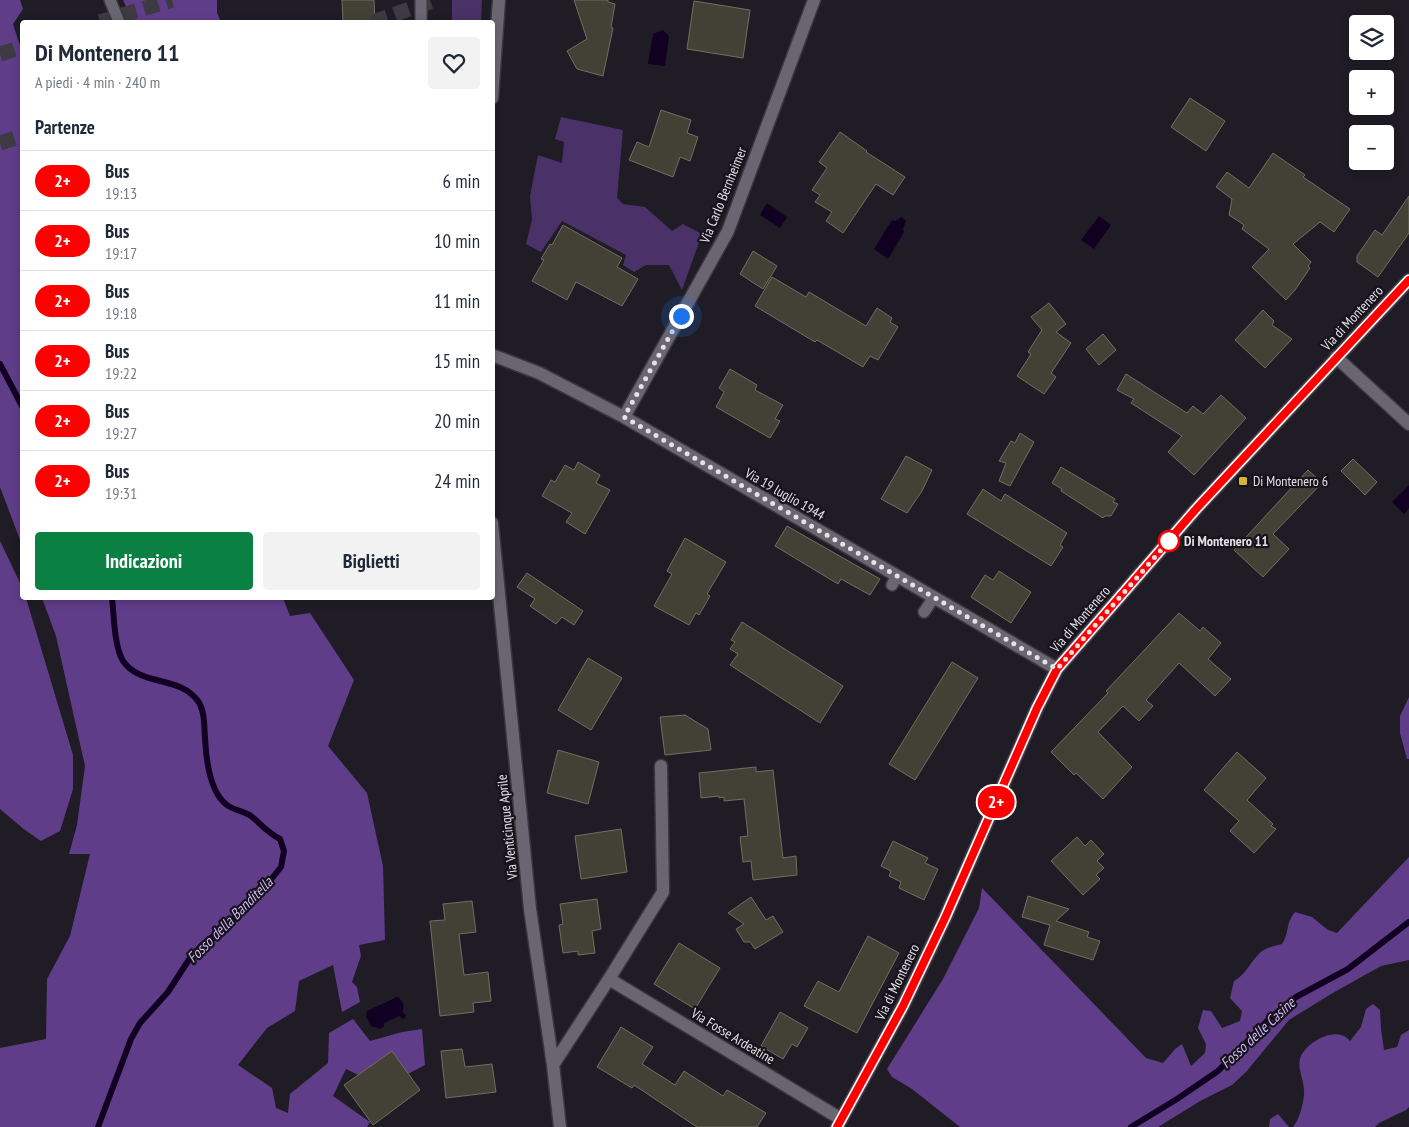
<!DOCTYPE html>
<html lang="it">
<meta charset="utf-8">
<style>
body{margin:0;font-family:"PT Sans Narrow",sans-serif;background:#f2f2f3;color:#1f2937;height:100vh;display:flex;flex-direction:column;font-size:19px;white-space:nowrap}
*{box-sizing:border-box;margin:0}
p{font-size:16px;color:#747a83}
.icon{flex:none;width:28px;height:28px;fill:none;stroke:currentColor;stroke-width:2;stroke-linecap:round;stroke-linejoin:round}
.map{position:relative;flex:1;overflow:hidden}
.side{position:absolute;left:20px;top:20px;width:475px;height:580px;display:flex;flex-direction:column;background:#fff;border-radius:5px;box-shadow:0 2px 8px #0003}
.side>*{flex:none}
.badge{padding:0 10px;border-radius:16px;font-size:18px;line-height:32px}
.fabs{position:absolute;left:1349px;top:15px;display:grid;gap:10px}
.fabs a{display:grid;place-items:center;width:45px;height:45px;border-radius:5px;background:#fff;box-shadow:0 2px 8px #0003;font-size:25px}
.you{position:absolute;width:25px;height:25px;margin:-12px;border:4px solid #fff;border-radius:50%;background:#1a73e8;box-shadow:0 0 0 8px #1a73e833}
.map>.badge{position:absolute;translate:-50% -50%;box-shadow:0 0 0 2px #fff}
h2{padding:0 15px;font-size:19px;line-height:45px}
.round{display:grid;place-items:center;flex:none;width:52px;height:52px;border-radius:5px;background:#f2f2f3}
.headline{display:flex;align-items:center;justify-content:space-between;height:85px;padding:0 15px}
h1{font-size:24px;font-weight:700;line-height:38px}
.primary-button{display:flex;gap:10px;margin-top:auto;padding:10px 15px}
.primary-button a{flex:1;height:58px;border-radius:5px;background:#0b8043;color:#fff;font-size:20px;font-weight:700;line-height:58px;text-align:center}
.primary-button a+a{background:#f2f2f3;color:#1f2937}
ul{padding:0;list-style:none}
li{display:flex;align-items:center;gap:15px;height:60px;padding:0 15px;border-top:1px solid #e0e1e3}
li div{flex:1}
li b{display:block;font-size:19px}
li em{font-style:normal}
li .badge{min-width:55px;font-weight:700;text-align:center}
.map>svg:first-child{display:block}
</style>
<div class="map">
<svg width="1409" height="1127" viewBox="0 0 1409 1127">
<rect width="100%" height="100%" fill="#1f1c25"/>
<path fill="#4a3167" d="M452,0H482L481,22H452Z
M561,117L623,130L617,198L623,204L645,207L672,231L683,224L702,234L682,290L669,265H646L634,272L623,265L626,255L562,221L541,252L526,244L532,220L530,196L538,155L562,163L564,142L555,139Z"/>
<path fill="#603d89" d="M0,0H20L23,9L13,24L22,52V545L0,487Z
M123,0H217V13L221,22H134Z
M0,541L22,587V598H26L73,755V789L60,831L41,841L25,830L0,809Z
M42,598H283L290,616L310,613L354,680L328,746L367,793L383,866L385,940L359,945L361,956L352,982L357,987L360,1002L342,1012L333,965L299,981L295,1011L267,1028L238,1065L272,1088L276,1108L288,1113L290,1094L328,1063L329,1033L353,1019L370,1041L402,1032L422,1029L425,1065L402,1077L375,1083L346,1069L333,1096L370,1122L367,1127H0V1048L46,1039L47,979L70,936L90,854H69L77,825L85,766L56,636Z
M1409,697V759H1407L1400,733V716Z
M1409,857V960L1381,966L1331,994L1289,1020L1246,1072L1232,1085L1202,1100L1158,1127H960L912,1089L892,1077L887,1069L943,979L979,908L982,888L1146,1058L1163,1063L1175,1049L1182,1044L1191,1066L1205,1053L1206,1044L1198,1028L1203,1010L1211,1011L1222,1028L1240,1021L1242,1011L1230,998L1234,981C1246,975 1251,960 1262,951C1267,947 1276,946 1282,944C1290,932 1285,924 1295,912L1312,917L1328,930L1337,933Z
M1373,1004L1380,1010L1381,1029L1384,1050L1397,1047L1401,1035L1409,1030V1107L1406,1110L1379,1123L1375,1127H1293C1299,1121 1305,1099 1304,1091C1304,1079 1296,1067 1301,1056C1307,1043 1330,1029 1344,1036C1346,1037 1348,1039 1350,1041L1361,1027L1366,1009Z
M1278,1114L1289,1127H1269L1270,1119Z"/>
<path fill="#120023" d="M663,30L669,36L665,66L648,64L653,34Z
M767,203L787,217L780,228L760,215Z
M1099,216L1111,225L1094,249L1081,240Z
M902,217L906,221L903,229L904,232L888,259L874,249L892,220L895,221Z
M1409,485V508L1404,514L1392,502Z
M397,997C402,999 406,1007 402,1012L406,1015L405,1018L403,1019L399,1016L384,1023V1027L379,1029L376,1027H372L366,1017L367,1011Z"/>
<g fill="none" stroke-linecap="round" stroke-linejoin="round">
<path stroke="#120023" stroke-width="6" d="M0,364L22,406
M98,1127L131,1039L140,1023L168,992L190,958L203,944L230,923L265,887L281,867L284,851L280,839C267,832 262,825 251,816C244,811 233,810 227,805C209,792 206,758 205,738C204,726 205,711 198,701C179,675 141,687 123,661C114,646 114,615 112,598
M1131,1127L1177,1099L1218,1071L1269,1019L1296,997L1348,969L1409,922"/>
</g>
<path fill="#434036" stroke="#716e62" d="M342,0H374L375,22H343Z
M574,0H608V2L615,4L611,27L613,28L603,76L577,69L567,51L587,39Z
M694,1L750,10L743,58L687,49Z
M1190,98L1225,121L1206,151L1171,127Z
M661,110L691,120L687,133L698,137L690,161L680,157L673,177L629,160L637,142L649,147Z
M840,132L867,151L866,152L905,177L893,195L876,184L843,233L826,221L832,212L815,202L820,195L812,190L827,168L819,162Z
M1273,153L1305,175L1303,177L1350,209L1334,232L1320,222L1293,244L1311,262L1308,266L1310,268L1295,290L1286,300L1252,267L1269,249L1242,229L1244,225L1229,215L1232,199L1216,187L1227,172L1249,188Z
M1409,196V233L1378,277L1357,262V256L1375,230L1382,235Z
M563,225L622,258L617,267L638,279L622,306L576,282L567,300L532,281L544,260L541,259L550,244L552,245Z
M753,251L777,266L763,289L740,274Z
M772,277L806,297L809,292L866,326L877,308L892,318L890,322L898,327L878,360L870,356L863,367L817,340L815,342L755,306Z
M1049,303L1066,324L1056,332L1071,343L1051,373L1056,377L1044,394L1017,376L1031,354L1028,352L1042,330L1031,317Z
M1263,310L1274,321L1272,325L1292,339L1265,368L1235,340Z
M1103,334L1116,350L1099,365L1086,349Z
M730,369L757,385L755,390L783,405L775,419L780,421L770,438L716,407L724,392L719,388Z
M1126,374L1187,413L1193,406L1203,414L1221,395L1246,418L1194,475L1168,452L1182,436L1131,403L1134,399L1117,390Z
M1020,433L1034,442L1010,486L999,481L1006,463L999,461L1011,441L1015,443Z
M906,456L932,470L922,491L907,513L881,499Z
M1353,459L1377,482L1365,495L1341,471Z
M578,462L600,475L596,483L610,490L585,534L566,522L572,513L542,496L551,480L555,482L565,465L574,470Z
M1061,467L1115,499L1113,502L1118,504L1111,516H1105L1103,518L1061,491L1062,489L1052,483Z
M1308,470L1322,483L1273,534L1289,549L1263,577L1234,550Z
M983,489L1001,501L1005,494L1067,533L1060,545L1063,547L1051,566L967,514Z
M787,526L880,579L870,595L841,579L838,584L775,546Z
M685,538L726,562L707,594L710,596L699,615L696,613L689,625L654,606L672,574L667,571Z
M999,571L1031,592L1011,623L971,597L985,575L993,580Z
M527,573L583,611L574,625L562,617L556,624L530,606L535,599L517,587Z
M1179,613L1200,631L1203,627L1221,643L1208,659L1231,679L1215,696L1179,663L1146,700L1153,706L1139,721L1123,706L1098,732L1132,767L1103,799L1076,773L1074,775L1051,752L1108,693L1106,691Z
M742,622L843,686L820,723L730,665L738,654L730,649L735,642L731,640Z
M588,658L622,678L591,730L558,710Z
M952,662L978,678L915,780L889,764Z
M685,715L708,729L711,750L665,755L660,717Z
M558,750L599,762L588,804L547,793Z
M1237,752L1266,778L1247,800L1273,824L1271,826L1276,829L1254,853L1230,831L1239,821L1204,790Z
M756,767V772L773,770L783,858L796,856L797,875L753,880L751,861L743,862L740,837L748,836L744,799L724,801V797L719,798V796L701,798L699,773Z
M621,829L627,872L581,879L575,836Z
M1077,837L1085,846L1091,840L1104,854L1097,861L1104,868L1096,875L1100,879L1083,895L1051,861Z
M893,841L928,858L925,863L938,869L924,900L899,888L901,882L889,876L891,871L881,866Z
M1028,896L1069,909L1056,921L1089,932L1087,937L1100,941L1093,960L1044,945L1050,925L1022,917Z
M751,897L766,920L773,916L783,932L755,949L750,942H744L736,929L744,924L728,913Z
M597,899L601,929L592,931L595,953L578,955V951L563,953L559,925L563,924L560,904Z
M472,901L476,932L459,934L464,975L488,972L491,1001L473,1003L474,1012L440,1016L430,921L445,920L443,904Z
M868,936L899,953L857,1033L804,1006L818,981L839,992Z
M679,943L720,968L695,1009L654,984Z
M780,1012L808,1028L797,1047L792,1044L783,1059L761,1046Z
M621,1027L653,1047L642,1064L675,1085L684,1071L723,1096L727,1090L766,1113L757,1127H697L634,1085L632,1088L597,1067Z
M462,1049L465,1067L492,1064L496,1092L446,1098L441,1051Z
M392,1051L420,1090L373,1125L344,1085Z"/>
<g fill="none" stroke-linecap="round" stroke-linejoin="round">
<path stroke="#3d3a42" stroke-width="15" stroke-dasharray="15 8" stroke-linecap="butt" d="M100,22L172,0
M373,22L435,0
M0,54L22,47
M0,143L22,136"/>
<g stroke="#39363e" stroke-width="14">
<path id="lane" d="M110,0L119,22
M421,0V22
M892,585L897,576
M924,612L934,597"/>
</g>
<g stroke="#39363e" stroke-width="15">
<path id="street" d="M492,98L499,0
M492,355L539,373L624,417L1057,669
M1336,357L1409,424
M624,417L728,231L814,0
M492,523L530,909L553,1065L560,1127
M609,979L841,1119
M553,1065L609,979L663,892L661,766"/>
</g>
<g stroke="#39363e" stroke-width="15">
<path id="secondary" d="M837,1127L903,1006L945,918L1037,708L1057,669L1197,508L1409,280"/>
</g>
<use href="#lane" stroke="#6a6671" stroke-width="11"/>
<use href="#street" stroke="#6a6671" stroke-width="12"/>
<use href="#secondary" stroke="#857a97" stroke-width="12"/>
</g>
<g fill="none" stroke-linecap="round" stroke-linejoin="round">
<g stroke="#fff" stroke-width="11">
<path id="line" d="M837,1127L903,1006L945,918L1037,708L1057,669L1197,508L1409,280"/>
</g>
<use href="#line" stroke="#f00" stroke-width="8"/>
<path stroke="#e4e2e8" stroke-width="5" stroke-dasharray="0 9" d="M681,316L624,417L1057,669L1169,541"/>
</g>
<rect fill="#d8b434" stroke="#16131b" stroke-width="2" x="1238" y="476" width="10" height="10" rx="2.5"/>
<circle fill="#fff" stroke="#f00" stroke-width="2.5" cx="1169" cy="541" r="10"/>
<g text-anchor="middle" stroke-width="4.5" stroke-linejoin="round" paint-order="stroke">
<g font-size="14" fill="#e4e2e8" stroke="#16131b">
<text transform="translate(723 195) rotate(-68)" y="5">Via Carlo Bernheimer</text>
<text transform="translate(1352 318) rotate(-47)" y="5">Via di Montenero</text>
<text transform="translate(785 494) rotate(30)" y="5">Via 19 luglio 1944</text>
<text transform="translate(1080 619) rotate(-49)" y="5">Via di Montenero</text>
<text transform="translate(507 827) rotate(-96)" y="5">Via Venticinque Aprile</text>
<text transform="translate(897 982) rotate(-64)" y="5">Via di Montenero</text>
<text transform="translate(733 1036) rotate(31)" y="5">Via Fosse Ardeatine</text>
</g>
<g font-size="14" fill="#e4e2e8" stroke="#16131b" text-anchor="start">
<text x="1253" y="486">Di Montenero 6</text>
</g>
<g font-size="14" font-weight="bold" fill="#e4e2e8" stroke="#16131b" text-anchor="start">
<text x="1184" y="546">Di Montenero 11</text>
</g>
<g font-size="15" font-style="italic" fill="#cfb5f5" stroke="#16131b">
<text transform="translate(230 920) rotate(-45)" y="5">Fosso della Banditella</text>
<text transform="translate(1258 1033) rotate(-43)" y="5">Fosso delle Casine</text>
</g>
</g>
</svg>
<div class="fabs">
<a><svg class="icon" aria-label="layers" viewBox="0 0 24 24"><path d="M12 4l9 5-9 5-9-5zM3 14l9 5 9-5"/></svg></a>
<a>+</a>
<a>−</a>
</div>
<div class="you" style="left:681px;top:316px"></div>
<b class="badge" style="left:996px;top:802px;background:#f00;color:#fff">2+</b>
<section class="side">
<div class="headline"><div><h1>Di Montenero 11</h1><p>A piedi · 4 min · 240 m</p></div><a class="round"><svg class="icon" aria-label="heart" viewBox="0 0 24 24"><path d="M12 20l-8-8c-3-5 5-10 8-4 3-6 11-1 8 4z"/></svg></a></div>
<h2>Partenze</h2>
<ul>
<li><span class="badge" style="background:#f00;color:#fff">2+</span><div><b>Bus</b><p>19:13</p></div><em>6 min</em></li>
<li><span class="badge" style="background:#f00;color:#fff">2+</span><div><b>Bus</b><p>19:17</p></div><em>10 min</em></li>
<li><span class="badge" style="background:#f00;color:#fff">2+</span><div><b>Bus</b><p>19:18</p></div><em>11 min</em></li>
<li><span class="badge" style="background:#f00;color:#fff">2+</span><div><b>Bus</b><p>19:22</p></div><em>15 min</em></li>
<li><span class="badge" style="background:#f00;color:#fff">2+</span><div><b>Bus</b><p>19:27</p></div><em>20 min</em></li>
<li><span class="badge" style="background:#f00;color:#fff">2+</span><div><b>Bus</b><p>19:31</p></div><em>24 min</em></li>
</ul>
<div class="primary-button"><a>Indicazioni</a><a>Biglietti</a></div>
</section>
</div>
